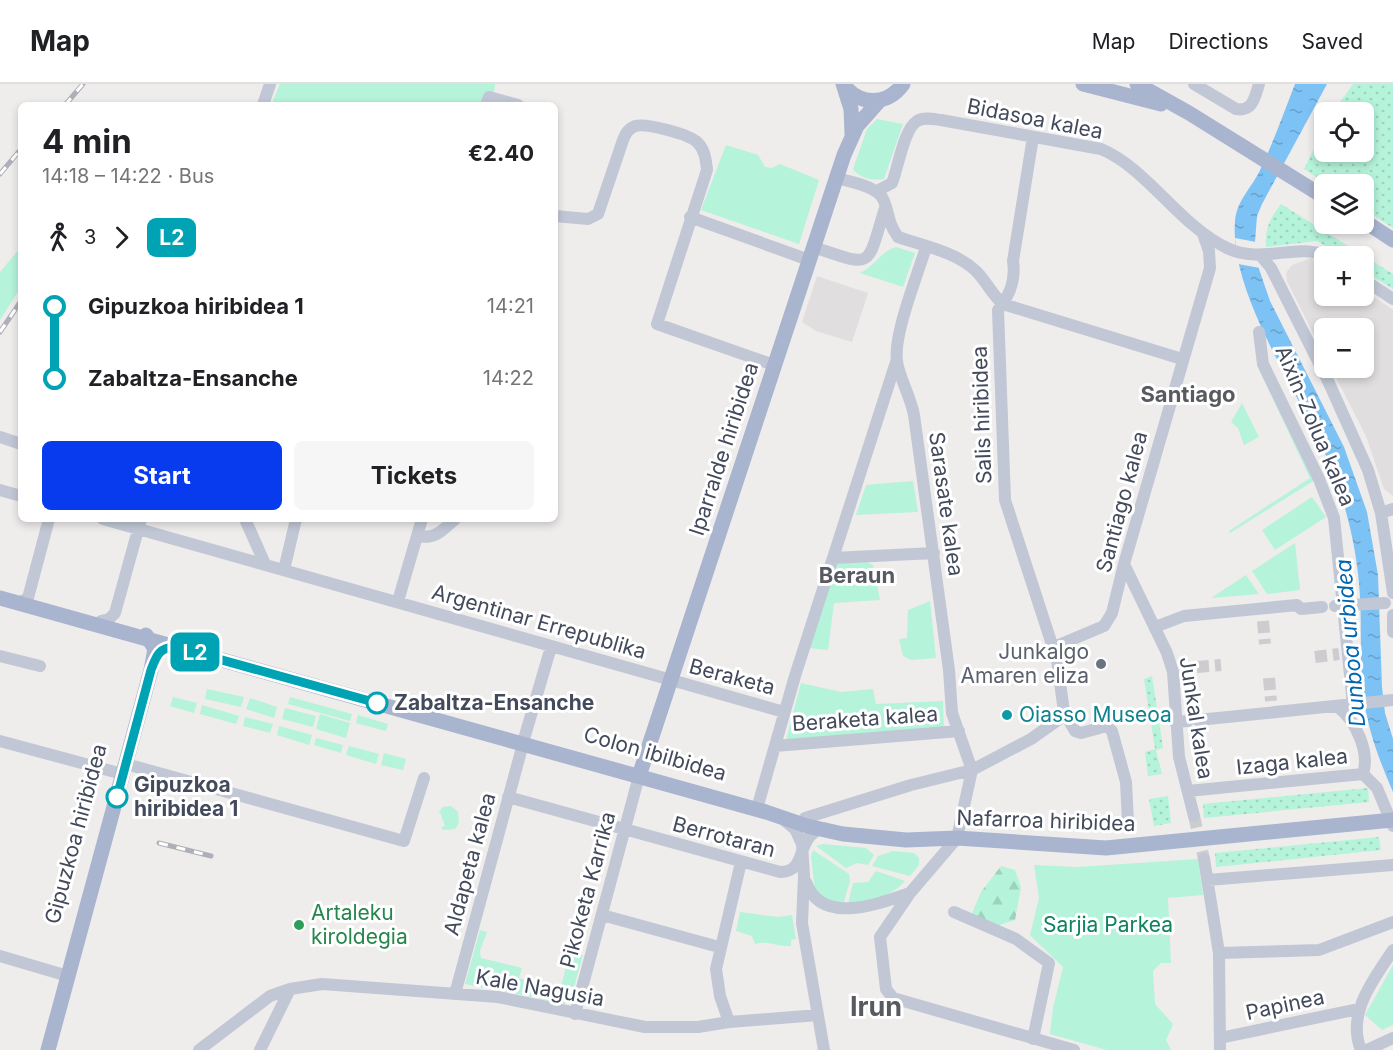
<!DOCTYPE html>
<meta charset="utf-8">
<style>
body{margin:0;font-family:Inter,sans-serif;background:#f6f6f6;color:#202124;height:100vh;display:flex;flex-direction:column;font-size:22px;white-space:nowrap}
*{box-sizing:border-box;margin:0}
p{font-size:20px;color:#757577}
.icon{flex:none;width:33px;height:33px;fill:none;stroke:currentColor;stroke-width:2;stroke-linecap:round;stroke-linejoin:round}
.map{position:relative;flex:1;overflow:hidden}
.drawer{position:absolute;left:18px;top:18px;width:540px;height:420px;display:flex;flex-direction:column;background:#fff;border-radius:9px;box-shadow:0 3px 9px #0003}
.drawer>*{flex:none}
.badge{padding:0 12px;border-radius:9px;font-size:21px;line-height:39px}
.buttons{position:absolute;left:1314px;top:18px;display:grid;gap:12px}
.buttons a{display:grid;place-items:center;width:60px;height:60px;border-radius:9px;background:#fff;box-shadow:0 3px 9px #0003;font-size:30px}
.map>.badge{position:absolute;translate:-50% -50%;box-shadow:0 0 0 3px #fff}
.legs{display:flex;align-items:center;gap:9px;height:66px;padding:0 24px;font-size:20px}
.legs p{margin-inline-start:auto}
.head{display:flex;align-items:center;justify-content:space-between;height:102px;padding:0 24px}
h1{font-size:33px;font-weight:700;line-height:45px}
.action{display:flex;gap:12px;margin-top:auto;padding:12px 24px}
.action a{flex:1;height:69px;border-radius:9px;background:#083bed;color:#fff;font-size:24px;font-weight:700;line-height:69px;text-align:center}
.action a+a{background:#f6f6f6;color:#202124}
ul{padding:0 24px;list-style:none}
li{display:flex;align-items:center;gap:21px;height:72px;font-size:22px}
li i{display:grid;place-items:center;width:9px;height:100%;margin:0 8px;background:currentColor}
li i::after{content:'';width:15px;height:15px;margin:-8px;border:4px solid;border-radius:50%;background:#fff}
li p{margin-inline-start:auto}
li:first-child i{background:linear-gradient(#0000 50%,currentColor 0)}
li:last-child i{background:linear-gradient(currentColor 50%,#0000 0)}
header{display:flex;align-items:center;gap:36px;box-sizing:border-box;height:84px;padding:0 30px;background:#fff;border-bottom:2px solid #e0e0e0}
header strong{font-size:28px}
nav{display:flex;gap:33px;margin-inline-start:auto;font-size:21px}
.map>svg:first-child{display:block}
</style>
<header>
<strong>Map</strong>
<nav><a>Map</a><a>Directions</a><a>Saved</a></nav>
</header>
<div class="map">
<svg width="1393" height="966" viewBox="0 0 1393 966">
<defs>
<pattern id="grass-dots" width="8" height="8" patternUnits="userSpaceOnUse" patternTransform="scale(1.5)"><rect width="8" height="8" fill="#b5f3da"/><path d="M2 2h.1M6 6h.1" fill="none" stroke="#9dd2bd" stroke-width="1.8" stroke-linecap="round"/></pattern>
<pattern id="forest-firs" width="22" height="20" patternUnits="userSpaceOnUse" patternTransform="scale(1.5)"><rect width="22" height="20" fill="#b5f3da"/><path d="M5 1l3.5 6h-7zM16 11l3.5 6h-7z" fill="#9dd2bd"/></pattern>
<pattern id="water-ripples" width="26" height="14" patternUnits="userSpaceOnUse" patternTransform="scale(1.5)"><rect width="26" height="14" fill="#7dc2f4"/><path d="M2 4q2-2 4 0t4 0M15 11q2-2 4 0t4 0" fill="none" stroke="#68a0c9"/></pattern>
</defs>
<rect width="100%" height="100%" fill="#efecec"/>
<path fill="#e0dede" d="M1311,174L1324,180V212H1364V206L1393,226V412L1384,405L1366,352L1331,284H1364V244H1324V271L1287,197L1286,189L1292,181Z
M817,192L868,209L852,258L816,247L802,238Z"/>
<path fill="url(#grass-dots)" d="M1353,0H1393V144L1364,125V100H1327L1304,85L1324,45V68H1364V28H1333Z
M1281,120L1393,190V205L1364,187V172H1341L1317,157L1266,163C1265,145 1270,134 1281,120Z
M1152,592L1163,664L1156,666L1162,690L1148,692L1145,668L1155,665L1144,595Z
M1368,704L1369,718L1204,734L1203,720Z
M1168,712L1171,739L1154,742L1149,715Z
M1379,753L1381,766L1216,783L1215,769Z"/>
<path fill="url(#forest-firs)" d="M1001,782L1015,786L1021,803L1015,836L993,843L972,829L981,808Z"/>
<path fill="#b5f3da" d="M280,0H495L494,9L482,21H271Z
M877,35L903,40L884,95C873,97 859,94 853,85L867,45Z
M726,61L758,71L765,83L772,84L780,80L819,96L799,160L701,126Z
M21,163V203L0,236V188Z
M896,163L915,169L903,203L860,189C875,182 881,167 896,163Z
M1266,288L1315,396L1230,449L1229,447L1310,394L1261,290Z
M1242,319L1259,353L1244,361L1238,344L1231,338Z
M913,397L918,428L856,431L866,401Z
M1312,413L1326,433L1275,466L1262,446Z
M1295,459L1300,506L1267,510L1252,487Z
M865,477L873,481L880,516L834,519L828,566L808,564L835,478Z
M1246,491L1259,510L1211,514Z
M930,517L936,574L911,576L903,572L899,555L907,554L908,526Z
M801,599L841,608L873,605L876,620L943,617L944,645L786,656Z
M207,605L244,613L241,623L205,615Z
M173,613L197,619L194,629L170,622Z
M290,613L352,630L350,637L288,620Z
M250,614L277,623L274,634L246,625Z
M202,621L239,632L236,640L200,630Z
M285,624L316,632L313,643L282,635Z
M320,630L350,639L346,654L316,645Z
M358,631L388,640L386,647L356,639Z
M245,633L273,640L270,649L243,642Z
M279,642L312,651L309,661L277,651Z
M316,654L343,661L341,669L314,661Z
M349,662L379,670L376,680L346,671Z
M384,669L406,675L403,686L381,681Z
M451,722L458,728L459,739L455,745L443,746L441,743L445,742L440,728L437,730L443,723Z
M823,760L866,764L874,771L868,781L857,779L846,784L816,762Z
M813,766L849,790L850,797L843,821H836L815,808L811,772Z
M893,767L914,769L919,774V781L910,792L872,782L878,772Z
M1198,775L1203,811L1168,814L1171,879H1161L1153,887L1155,920L1173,940L1166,956L1171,966H1107L1050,950L1053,924L1063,883L1030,851L1039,814L1034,781L1077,783Z
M876,787L905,797C890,814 870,816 848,820L853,799L868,798Z
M740,828L778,833L792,831L796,855L791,856V862C778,863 767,856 755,860L752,852L736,847Z
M480,846L487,848L480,867L481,874L522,884L519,894L537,899L532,913L465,900Z
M570,867L583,871L570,917L561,922L539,916L542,902L560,906Z
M1393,881V941L1382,946L1365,931Z"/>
<path fill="url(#water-ripples)" d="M1295,0H1327L1262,120L1257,132L1255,158L1259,185L1270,217L1344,363L1367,428L1378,491L1382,603L1385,629L1393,655V708C1380,678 1369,649 1364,617C1359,583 1362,547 1360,513C1358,474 1350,438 1338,401C1311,322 1229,218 1235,137C1237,115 1253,103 1261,84C1274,57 1284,28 1295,0Z"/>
<path fill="#efecec" d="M1235,154L1256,158L1260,184L1238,180Z"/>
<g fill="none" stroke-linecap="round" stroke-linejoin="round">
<path stroke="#cdcccf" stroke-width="12" stroke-dasharray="12 6" stroke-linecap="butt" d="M1263,537L1265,560
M1315,573L1339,570
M1197,583L1221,581
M1269,594L1271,617
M1194,732L1204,775"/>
<path stroke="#c1c7d5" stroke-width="12" d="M1194,0L1236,25C1253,28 1255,13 1259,0
M263,21L270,0
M486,21L489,13L518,21
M1033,53L1013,177C1016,196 1010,211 998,226L1005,416L1057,576L1064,628L1075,647L1081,649L1107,642L1112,647L1126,698L1128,738
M837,94C850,98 879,102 884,117C890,132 887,137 898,153
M877,107L892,99C898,84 904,45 917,37C924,33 933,35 941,36L1101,65C1147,84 1179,141 1227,164C1261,181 1297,158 1327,172
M555,132L588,135L598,130L623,56C626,49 628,45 635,42C646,39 690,50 698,59C705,66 706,77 707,86L657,240L774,281
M690,133L809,176
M898,153C924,162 956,168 976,187C987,198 992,211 1003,220L1182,275
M813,163C874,183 866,186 885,124
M926,163C918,190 893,251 897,277C898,291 911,313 914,331L949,586L952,629L972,686L957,754L910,809L880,853L886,905L893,914L1074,966
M1261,172L1271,184L1329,299L1368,386L1381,429L1393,509
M1364,196L1393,215
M1259,248L1263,280L1319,395L1334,434L1353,621
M0,353L21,360
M0,406L21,412
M1381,429L1393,425
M103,435L784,628
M245,435L265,480
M417,452C435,456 443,446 455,435
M833,474L934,469
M1124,480L1167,569L1173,588L1179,673L1194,732
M284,486L296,435
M398,517L422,435
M18,519L28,514L49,435
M1335,522L1385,519
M1393,531V548
M101,537L109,535L115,529L141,435
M1155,543L1184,532L1297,521L1301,525L1322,523
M1054,563L1104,542L1112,529L1124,480L1210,184L1209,167L1203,150
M0,572L40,582
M1338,623C1356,637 1370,668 1363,690
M1198,636L1393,616
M1175,638L1188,637
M524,655L551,563
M0,657L115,688
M775,662L959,647
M126,680L404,757L424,694
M1363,690L1377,704L1393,742
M1188,707L1363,690
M508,713L780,788C809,788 794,753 823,744
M758,721L795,592L896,278
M805,734L911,701L972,686L1031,655L1065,631
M784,736L795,745L802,760L804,792L802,839L824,966
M1204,775L1219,869L1220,966
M1208,796L1393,781
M806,798C821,842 878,820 910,809
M954,828L1016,855L1049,879L1033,955
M602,831L719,863
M1219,869L1319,866L1393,838
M0,872L61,890
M455,910L523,660
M575,930L639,692
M729,938L720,912L716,885L741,778
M1220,954L1358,925
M199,966L270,912L290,905L322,900L498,913L645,943H698L729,938L818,931
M260,966L290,905
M1361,966C1346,929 1374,895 1393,866
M1367,966L1393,954"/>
<path stroke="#a9b4cf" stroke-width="15" d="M843,0C859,22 887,22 903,0
M1083,0L1161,20
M1137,0L1189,29L1324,113
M844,3L851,25L852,50
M1364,137L1393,156
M0,514L766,728L807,742L843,750L906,756L957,754L1106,764L1393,736
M639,692L844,71L857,42L880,16
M48,966L151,586L155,565L146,551"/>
<g stroke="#aeafb8" stroke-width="5">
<path id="rail" d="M65,21L83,0
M0,90L21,65
M0,248L21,217
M159,759L211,772"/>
</g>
<use href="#rail" stroke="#fff" stroke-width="3" stroke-dasharray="9" stroke-linecap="butt"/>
</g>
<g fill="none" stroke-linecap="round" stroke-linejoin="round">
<g stroke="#fff" stroke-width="14">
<path id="line-1" d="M117,713L151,586C156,573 159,563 175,563L377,619"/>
</g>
<use href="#line-1" stroke="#00a3b4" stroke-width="9"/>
</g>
<circle fill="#6b7280" stroke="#fff" stroke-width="2" cx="1101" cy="580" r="6"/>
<g fill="#fff" stroke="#00a3b4" stroke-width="3">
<circle cx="377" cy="619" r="10"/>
<circle cx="117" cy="713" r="10"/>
</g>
<circle fill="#0f9aa8" stroke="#fff" stroke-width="2" cx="1007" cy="631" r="6"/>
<circle fill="#2e9e5b" stroke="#fff" stroke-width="2" cx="299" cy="841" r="6"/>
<g text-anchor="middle" stroke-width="6" stroke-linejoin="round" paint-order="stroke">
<g font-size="21" fill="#434a5b" stroke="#fff">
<text transform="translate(1035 35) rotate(11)" y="7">Bidasoa kalea</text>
<text transform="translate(982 331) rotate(-92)" y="7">Salis hiribidea</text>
<text transform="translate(1315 342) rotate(67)" y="7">Aixin-Zolua kalea</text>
<text transform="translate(724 365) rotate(-72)" y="7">Iparralde hiribidea</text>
<text transform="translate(1122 418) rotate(-75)" y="7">Santiago kalea</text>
<text transform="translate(946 420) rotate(82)" y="7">Sarasate kalea</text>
<text transform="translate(539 538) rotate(16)" y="7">Argentinar Errepublika</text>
<text transform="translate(732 593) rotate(15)" y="7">Beraketa</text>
<text transform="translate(1196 634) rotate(81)" y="7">Junkal kalea</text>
<text transform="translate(865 635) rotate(-4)" y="7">Beraketa kalea</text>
<text transform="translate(655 670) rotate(16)" y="7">Colon ibilbidea</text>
<text transform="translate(1292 678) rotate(-6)" y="7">Izaga kalea</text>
<text transform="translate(1046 737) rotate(2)" y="7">Nafarroa hiribidea</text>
<text transform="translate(76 750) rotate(-75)" y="7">Gipuzkoa hiribidea</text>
<text transform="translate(724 753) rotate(15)" y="7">Berrotaran</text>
<text transform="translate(470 780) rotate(-75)" y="7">Aldapeta kalea</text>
<text transform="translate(588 806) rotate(-75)" y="7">Pikoketa Karrika</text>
<text transform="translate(540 904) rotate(10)" y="7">Kale Nagusia</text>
<text transform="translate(1285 921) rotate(-12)" y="7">Papinea</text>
</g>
<g font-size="21" fill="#5b616d" stroke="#fff" text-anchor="end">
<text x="1089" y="575">Junkalgo<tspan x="1089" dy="24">Amaren eliza</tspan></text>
</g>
<g font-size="21" font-weight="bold" fill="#434a5b" stroke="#fff" text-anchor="start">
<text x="394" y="626">Zabaltza-Ensanche</text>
<text x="134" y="708">Gipuzkoa<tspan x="134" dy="24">hiribidea 1</tspan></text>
</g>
<g font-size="21" fill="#0d838f" stroke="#fff" text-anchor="start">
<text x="1019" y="638">Oiasso Museoa</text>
</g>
<g font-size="21" fill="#27864d" stroke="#fff" text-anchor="start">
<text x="311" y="836">Artaleku<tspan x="311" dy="24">kiroldegia</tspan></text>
</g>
<g font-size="21" fill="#0e8261" stroke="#fff">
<text x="1108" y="848">Sarjia Parkea</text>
</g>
<g font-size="22" font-weight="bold" fill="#585a62" stroke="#fff">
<text x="1188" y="318">Santiago</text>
<text x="857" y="499">Beraun</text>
</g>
<g font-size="22" font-style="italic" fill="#0066b1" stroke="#fff">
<text transform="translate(1350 559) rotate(-95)" y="8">Dunboa urbidea</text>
</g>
<g font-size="27" font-weight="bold" fill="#585a62" stroke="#fff">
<text x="876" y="932">Irun</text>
</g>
</g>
</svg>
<div class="buttons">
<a><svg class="icon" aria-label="locate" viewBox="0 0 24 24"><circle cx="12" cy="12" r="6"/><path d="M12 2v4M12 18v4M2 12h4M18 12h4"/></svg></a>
<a><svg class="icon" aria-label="layers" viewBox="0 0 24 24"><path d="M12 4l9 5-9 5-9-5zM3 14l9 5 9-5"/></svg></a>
<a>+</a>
<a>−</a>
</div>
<b class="badge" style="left:195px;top:568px;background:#00a3b4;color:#fff">L2</b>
<section class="drawer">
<div class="head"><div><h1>4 min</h1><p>14:18 – 14:22 · Bus</p></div><b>€2.40</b></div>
<div class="legs"><svg class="icon" aria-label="walk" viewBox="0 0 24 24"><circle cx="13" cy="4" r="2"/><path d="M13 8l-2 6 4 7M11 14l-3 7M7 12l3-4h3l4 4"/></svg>3<svg class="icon" aria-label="forward" viewBox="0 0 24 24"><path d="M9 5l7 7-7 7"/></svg><b class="badge" style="background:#00a3b4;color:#fff">L2</b></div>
<ul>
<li><i style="color:#00a3b4"></i><b>Gipuzkoa hiribidea 1</b><p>14:21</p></li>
<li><i style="color:#00a3b4"></i><b>Zabaltza-Ensanche</b><p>14:22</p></li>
</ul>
<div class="action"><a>Start</a><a>Tickets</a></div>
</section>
</div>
